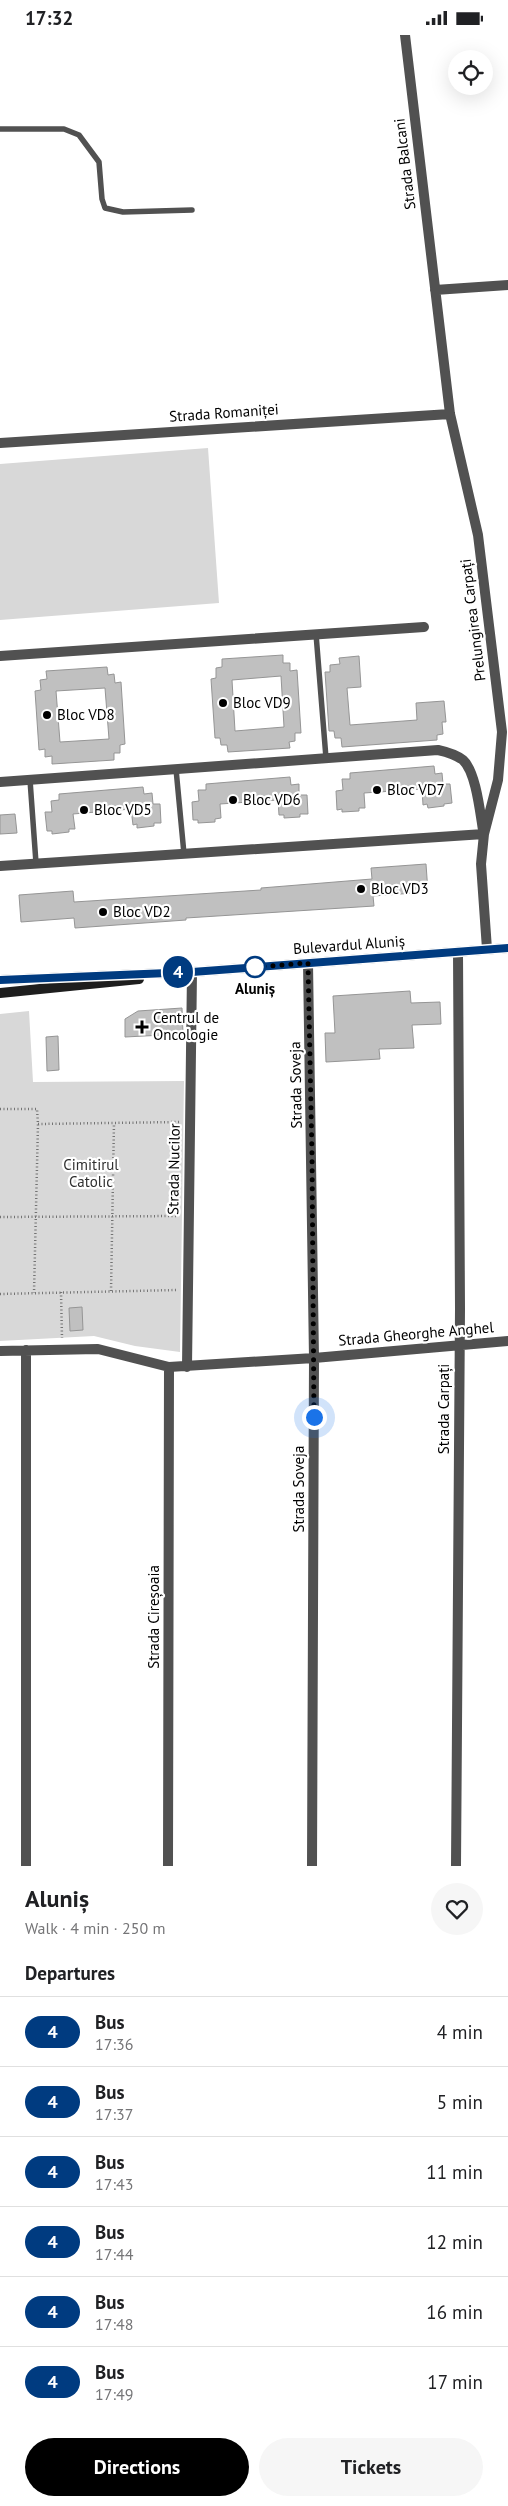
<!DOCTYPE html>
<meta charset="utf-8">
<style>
body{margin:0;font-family:"PT Sans",sans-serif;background:#f6f6f6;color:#202124;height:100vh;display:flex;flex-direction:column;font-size:19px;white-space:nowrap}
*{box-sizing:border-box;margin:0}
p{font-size:16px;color:#757577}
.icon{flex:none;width:28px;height:28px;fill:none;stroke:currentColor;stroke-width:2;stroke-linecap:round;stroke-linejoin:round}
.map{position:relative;height:1831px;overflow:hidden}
.panel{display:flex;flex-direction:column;background:#fff;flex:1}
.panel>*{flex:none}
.badge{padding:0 10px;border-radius:16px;font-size:18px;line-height:32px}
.controls{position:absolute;left:448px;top:15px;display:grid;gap:10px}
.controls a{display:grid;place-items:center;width:45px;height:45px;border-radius:50%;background:#fff;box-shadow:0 5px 20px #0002;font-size:25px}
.you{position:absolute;width:25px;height:25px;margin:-12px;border:4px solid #fff;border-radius:50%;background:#1a73e8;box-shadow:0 0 0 8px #1a73e833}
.map>.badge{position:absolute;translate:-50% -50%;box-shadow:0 0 0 2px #fff}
h2{padding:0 25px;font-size:19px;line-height:45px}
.round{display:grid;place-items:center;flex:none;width:52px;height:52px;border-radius:26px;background:#f6f6f6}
.headline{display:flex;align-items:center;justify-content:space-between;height:85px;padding:0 25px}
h1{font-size:24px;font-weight:800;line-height:38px}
.action{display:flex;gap:10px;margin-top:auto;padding:10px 25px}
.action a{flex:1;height:58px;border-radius:30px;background:#000;color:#fff;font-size:20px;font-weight:800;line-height:58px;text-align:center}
.action a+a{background:#f6f6f6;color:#202124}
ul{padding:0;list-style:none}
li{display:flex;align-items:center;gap:15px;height:70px;padding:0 25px;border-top:1px solid #e0e0e0}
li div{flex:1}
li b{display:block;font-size:19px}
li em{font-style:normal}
li .badge{min-width:55px;font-weight:700;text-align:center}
.status{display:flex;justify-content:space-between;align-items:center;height:35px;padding:0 25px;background:#fff;direction:ltr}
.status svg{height:14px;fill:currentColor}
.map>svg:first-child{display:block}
</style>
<div class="status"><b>17:32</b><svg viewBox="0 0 49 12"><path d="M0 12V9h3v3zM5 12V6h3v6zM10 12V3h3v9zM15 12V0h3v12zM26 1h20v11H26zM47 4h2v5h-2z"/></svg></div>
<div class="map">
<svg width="508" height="1831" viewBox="0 0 508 1831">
<rect width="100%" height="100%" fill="#fff"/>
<path fill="#d8d8d8" d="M208,413L219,568L0,585V429Z
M29,976L33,1047L184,1046L180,1317L135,1311L94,1301L0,1306V979Z"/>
<path fill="#c0c0c0" stroke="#959595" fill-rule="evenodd" d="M283,620V628H290V636L297,635L301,698H295V706L289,707L290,713L228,717L227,710H221L220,703H215L211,644L216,643V633L222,632V624ZM281,641L284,692L235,696L232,645Z
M359,621L361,652L347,653L350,690L417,685L416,668L444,666L446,687H442L443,699L437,700V705L342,712L341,703H335L334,696H329L325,637H330V630L340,629L339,623Z
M107,632L108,640L114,639L115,648L121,647L125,709L120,710V718H114V725L52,729V721L45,722V714L39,715L35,656L41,655L40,645L47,644L46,636ZM105,653L109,704L60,707L56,656Z
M434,731L435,739L442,738L443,749H450L452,768L444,769V771L428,773L427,769L423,770L422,754L364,758L365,773H359V776L342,777V774L337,775L336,756L343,755L342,744H350V738Z
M290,742L291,750L299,749V760H307L308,779H300V782L284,783V780H279L278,765L220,769L221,783L215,784V787L198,788V785H193L192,767L199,766L198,755H206V749Z
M143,752L144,759L152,758L153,769H160L161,788H154V791L137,793V789L133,790L131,774L73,779L75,794H69V797L52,799V796H47L45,777H52L51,766L59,765V759Z
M15,779L17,798L0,799V780Z
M426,829L428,857L373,861L374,871L186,883V885L75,893L74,883L21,887L19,860L73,856L74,867L261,855V853L372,844L371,833Z
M410,956L411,968L440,967L441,989L412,990L414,1013L379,1014L380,1024L326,1027L325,998H335L333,961Z
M182,973L183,999L125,1002V984L138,976Z
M58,1001L59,1035L47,1036L46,1002Z
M82,1272L83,1295L70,1296L69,1273Z"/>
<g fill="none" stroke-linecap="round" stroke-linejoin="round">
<path stroke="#737373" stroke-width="2.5" stroke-dasharray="1 2.5" stroke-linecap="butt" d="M0,1074H37L38,1089L34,1258
M38,1089L179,1087
M0,1182L178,1181
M111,1256L114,1088
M61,1257L62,1303
M0,1259L177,1255"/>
<path stroke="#515151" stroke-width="5.5" d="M0,94H64L79,100L99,127L102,164L105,173L123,177L192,175
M316,599L326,723
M176,734L184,819
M30,745L36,828"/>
<path stroke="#515151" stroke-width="10" d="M405,0L450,379L478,500L502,697L498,745L484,799L481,829L487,914
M435,255L508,250
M0,408L450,379
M0,621L424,592
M0,747L438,715C447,717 455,719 463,725C476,737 480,777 483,795
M0,831L484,799
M308,928L314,1323L312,1831
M26,1315V1831
M0,1316L98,1314L169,1332L314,1323L508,1306
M187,1332L192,937
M168,1831L169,1332
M456,1831L460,1274L458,917"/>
<path stroke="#1e1e1e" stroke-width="10" d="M0,945L192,937L508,913
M0,958L139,944"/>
</g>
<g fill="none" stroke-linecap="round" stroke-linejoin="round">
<g stroke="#fff" stroke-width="11">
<path id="line" d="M0,945L192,937L508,913"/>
</g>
<use href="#line" stroke="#003b80" stroke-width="8"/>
<path stroke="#000" stroke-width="5" stroke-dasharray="0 9" d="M255,932L308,928L312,1122L314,1382"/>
</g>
<g fill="#000" stroke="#fff" stroke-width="2">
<circle cx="223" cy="668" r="5"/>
<circle cx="47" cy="680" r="5"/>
<circle cx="377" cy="755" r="5"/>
<circle cx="233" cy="765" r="5"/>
<circle cx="84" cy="775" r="5"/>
<circle cx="361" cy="854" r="5"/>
<circle cx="103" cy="877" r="5"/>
<path d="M139.5 984.5h5v5h5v5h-5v5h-5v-5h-5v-5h5z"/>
</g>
<circle fill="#fff" stroke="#003b80" stroke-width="2.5" cx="255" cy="932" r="10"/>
<g text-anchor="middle" stroke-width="4.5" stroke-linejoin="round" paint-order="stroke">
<g font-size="15" fill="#000" stroke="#fff">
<text transform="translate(405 129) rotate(-97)" y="5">Strada Balcani</text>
<text transform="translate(224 378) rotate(-4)" y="5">Strada Romaniței</text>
<text transform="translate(473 585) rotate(-97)" y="5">Prelungirea Carpați</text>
<text transform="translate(349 910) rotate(-4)" y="5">Bulevardul Aluniș</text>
<text transform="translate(296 1050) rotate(-91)" y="5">Strada Soveja</text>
<text transform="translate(174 1134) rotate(-89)" y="5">Strada Nucilor</text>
<text transform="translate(416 1299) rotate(-5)" y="5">Strada Gheorghe Anghel</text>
<text transform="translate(444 1374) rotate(-90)" y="5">Strada Carpați</text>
<text transform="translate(299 1454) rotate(-90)" y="5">Strada Soveja</text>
<text transform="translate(154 1582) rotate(-90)" y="5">Strada Cireșoaia</text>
</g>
<g font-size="15" fill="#000" stroke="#fff" text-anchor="start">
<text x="233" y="673">Bloc VD9</text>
<text x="57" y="685">Bloc VD8</text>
<text x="387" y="760">Bloc VD7</text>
<text x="243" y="770">Bloc VD6</text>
<text x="94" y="780">Bloc VD5</text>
<text x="371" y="859">Bloc VD3</text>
<text x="113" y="882">Bloc VD2</text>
<text x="153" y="988">Centrul de<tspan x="153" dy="17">Oncologie</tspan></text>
</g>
<g font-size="15" font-weight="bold" fill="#000" stroke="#fff">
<text x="255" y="959">Aluniș</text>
</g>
<g font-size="15" fill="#2f2f2f" stroke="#fff">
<text x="91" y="1135">Cimitirul<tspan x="91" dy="17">Catolic</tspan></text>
</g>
</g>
</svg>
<div class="controls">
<a><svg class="icon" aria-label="locate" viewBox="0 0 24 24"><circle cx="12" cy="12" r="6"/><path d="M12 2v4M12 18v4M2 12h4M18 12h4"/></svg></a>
</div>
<div class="you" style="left:314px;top:1382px"></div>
<b class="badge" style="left:178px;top:937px;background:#003b80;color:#fff">4</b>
</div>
<section class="panel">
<div class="headline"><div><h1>Aluniș</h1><p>Walk · 4 min · 250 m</p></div><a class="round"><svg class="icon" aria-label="heart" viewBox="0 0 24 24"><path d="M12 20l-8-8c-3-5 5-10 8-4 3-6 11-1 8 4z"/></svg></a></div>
<h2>Departures</h2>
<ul>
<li><span class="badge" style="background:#003b80;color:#fff">4</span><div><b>Bus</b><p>17:36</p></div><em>4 min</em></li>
<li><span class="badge" style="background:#003b80;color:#fff">4</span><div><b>Bus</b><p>17:37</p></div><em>5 min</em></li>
<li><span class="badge" style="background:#003b80;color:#fff">4</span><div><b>Bus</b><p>17:43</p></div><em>11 min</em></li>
<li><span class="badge" style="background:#003b80;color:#fff">4</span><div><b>Bus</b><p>17:44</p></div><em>12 min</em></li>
<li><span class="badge" style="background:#003b80;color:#fff">4</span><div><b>Bus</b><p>17:48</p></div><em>16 min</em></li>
<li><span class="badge" style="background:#003b80;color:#fff">4</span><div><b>Bus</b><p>17:49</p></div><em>17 min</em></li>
</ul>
<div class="action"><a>Directions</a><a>Tickets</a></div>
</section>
